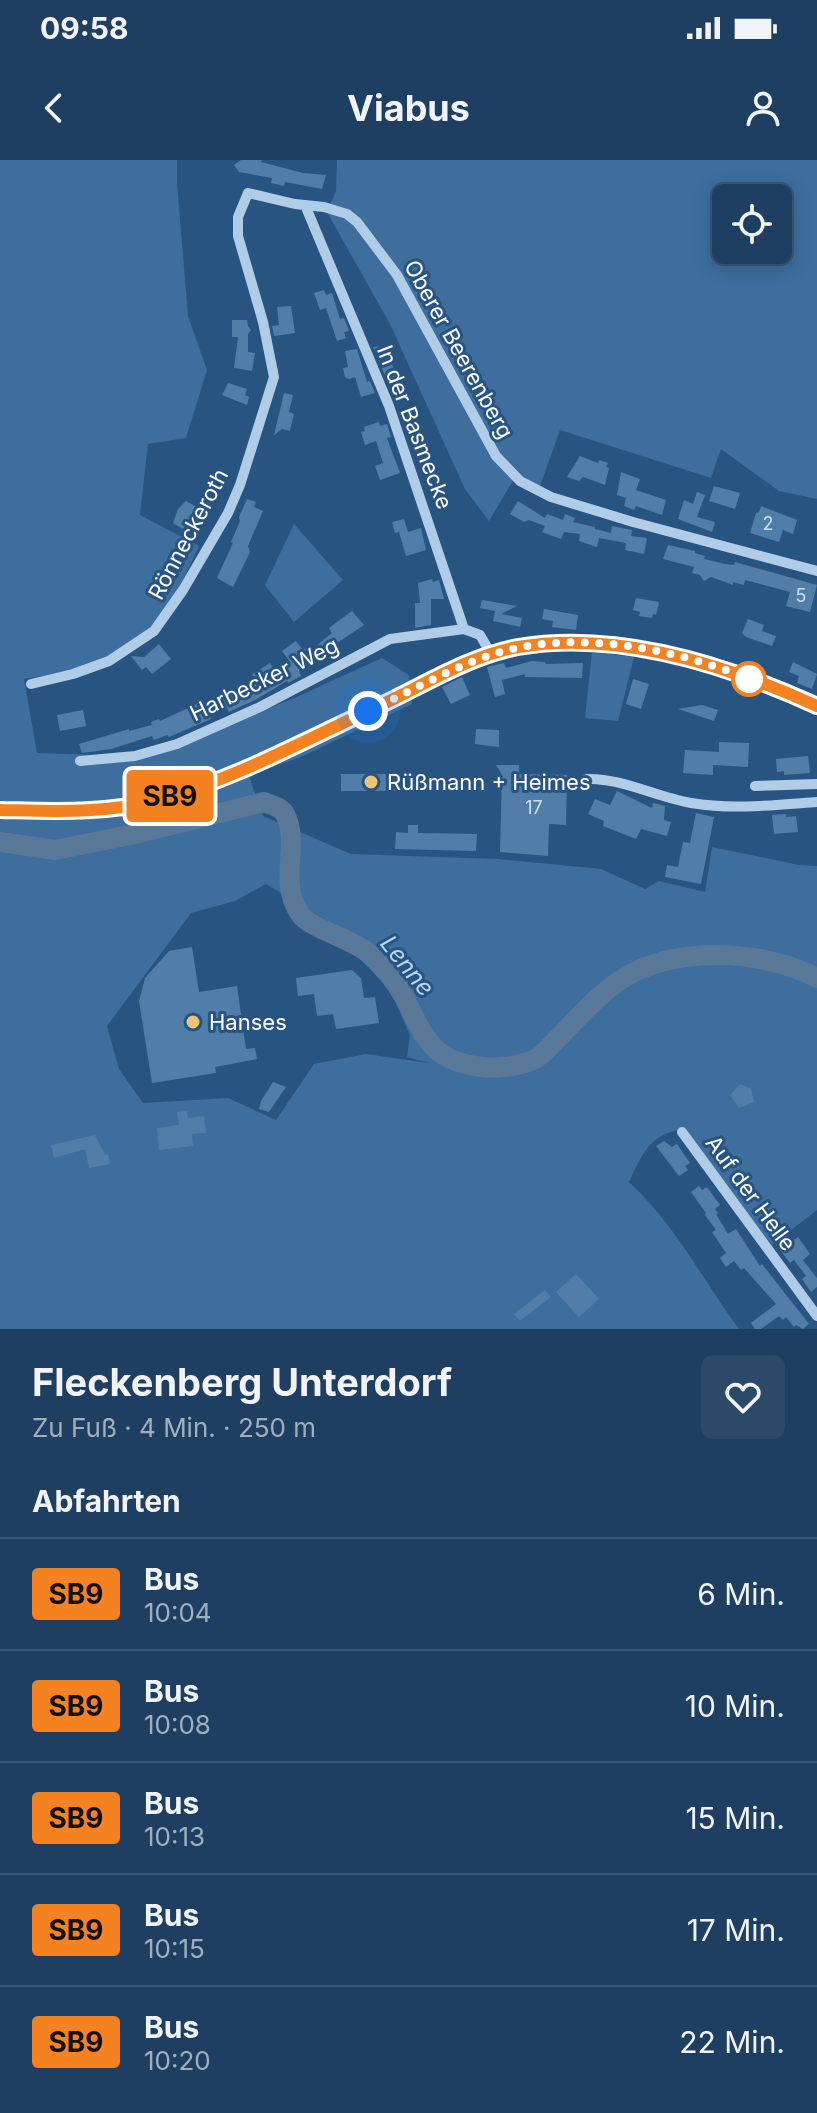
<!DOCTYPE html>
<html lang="de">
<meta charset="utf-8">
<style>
body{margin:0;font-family:Inter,sans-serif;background:#2b4a6a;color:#f1f3f6;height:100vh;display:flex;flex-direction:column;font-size:30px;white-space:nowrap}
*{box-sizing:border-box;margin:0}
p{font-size:26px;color:#a1afbd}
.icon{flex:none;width:44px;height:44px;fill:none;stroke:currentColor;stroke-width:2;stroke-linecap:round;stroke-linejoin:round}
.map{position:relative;height:1169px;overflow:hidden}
.panel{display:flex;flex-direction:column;background:#1e3f61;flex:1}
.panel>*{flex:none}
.badge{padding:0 16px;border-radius:6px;font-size:28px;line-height:52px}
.buttons{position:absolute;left:712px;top:24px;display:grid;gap:16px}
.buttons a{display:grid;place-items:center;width:80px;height:80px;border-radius:12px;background:#1e3f61;box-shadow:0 4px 20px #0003,0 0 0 2px #3c5876;font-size:40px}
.you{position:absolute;width:40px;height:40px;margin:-20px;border:6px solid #fff;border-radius:50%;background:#1a73e8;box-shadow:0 0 0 12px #1a73e833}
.map>.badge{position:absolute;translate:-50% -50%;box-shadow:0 0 0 4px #fff}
h2{padding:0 32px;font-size:30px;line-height:72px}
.round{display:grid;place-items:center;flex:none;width:84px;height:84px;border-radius:12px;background:#2b4a6a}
.head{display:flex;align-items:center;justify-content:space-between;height:136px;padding:0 32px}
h1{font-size:38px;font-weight:700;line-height:60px}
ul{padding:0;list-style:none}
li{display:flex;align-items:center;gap:24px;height:112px;padding:0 32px;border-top:2px solid #3c5876}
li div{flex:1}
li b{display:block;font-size:30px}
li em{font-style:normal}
li .badge{min-width:88px;font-weight:700;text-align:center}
.status{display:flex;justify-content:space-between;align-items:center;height:56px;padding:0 40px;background:#1e3f61;direction:ltr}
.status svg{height:22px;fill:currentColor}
header{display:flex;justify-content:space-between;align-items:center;height:104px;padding:0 32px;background:#1e3f61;font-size:36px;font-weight:700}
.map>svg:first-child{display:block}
</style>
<div class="status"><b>09:58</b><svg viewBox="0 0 49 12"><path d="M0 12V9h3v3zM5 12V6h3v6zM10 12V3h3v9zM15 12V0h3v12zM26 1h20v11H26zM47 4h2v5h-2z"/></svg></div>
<header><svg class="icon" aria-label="back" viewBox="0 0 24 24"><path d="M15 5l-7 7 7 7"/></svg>Viabus<svg class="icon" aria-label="person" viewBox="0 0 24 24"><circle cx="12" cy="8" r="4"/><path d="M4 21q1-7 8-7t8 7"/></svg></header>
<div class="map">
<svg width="817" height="1169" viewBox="0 0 817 1169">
<rect width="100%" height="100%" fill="#285481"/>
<path fill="#3d6e9e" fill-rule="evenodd" d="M0,0H177V23L188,156L207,210L186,278L148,284L140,355L199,386C185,416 169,453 145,476C117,504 61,513 24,519L37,593L100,595L158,591L292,539L382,498L409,515L412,544L303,596L249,616L263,656L351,694L498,699L601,709L645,729L659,721L705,732L712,687L799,705L817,706V1050L772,1085L727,1028L685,969C650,973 643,993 629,1022C675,1064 702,1119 739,1169H0ZM266,724L374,789L410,876L407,897L429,903L366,894L314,904L276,960L228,938L143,943L119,909L107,866L191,753L235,741Z
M337,0H817V339L779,331L721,289L711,318L560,270L539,329L514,319L489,361L465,329L390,164L327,52L336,31ZM726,38H778V90H726Z
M294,364L343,420L294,462L265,425Z
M592,492L634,497L618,561L585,558Z"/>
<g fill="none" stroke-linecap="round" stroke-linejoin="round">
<path stroke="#5a7999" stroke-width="20" d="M0,682L55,690L135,674L264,642C271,645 281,647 285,654C301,685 277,721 300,754C310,769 353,779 368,793C380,804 395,821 403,835C425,876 429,901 482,907C498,909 521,906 535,899C542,896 548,888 553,883C574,863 595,837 619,821C673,785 762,789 817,818"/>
</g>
<path fill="#507ea9" d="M241,0H262L261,2L303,13L326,15L322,29L285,22L284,26L271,23L272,18L239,12L234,5Z
M324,130L326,135L332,133L340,159L344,158L349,171L344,172L346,178L337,181L326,148L320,150L314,133Z
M291,146L295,173L274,176L272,166L279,165L277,147Z
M232,160H247L248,166L251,170L248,174V192L255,193L252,211L234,208L238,177H232Z
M384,186L399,221L389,225L373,187Z
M357,189L367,222L370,221L375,233L361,237L355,217L349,219L345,217L343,208L348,207L345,191Z
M228,223L247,229L245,235L249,237L247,245L222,235Z
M284,233L293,235L289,252L294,254L290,271L282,269L274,275Z
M379,262L380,266L387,264L391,277L387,278L400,313L380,320L375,306L383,303L376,281L365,285L361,272L365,271L364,267Z
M580,296L598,303L599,300L608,303L606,307L609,308L605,325L583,317L579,321L567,317Z
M621,312L640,319L636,330L666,340L662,355L636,346L634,350L624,346L626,338L617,335Z
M714,326L740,333L735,349L709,341Z
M697,332L705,335L697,357L715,362L712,372L678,359L684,340L693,344Z
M247,339L256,342L254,347L263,351L248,386L250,392L233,427L217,418L233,383L231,382L240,361L239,357Z
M186,341L205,352L197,354L199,362L192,368L194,376L173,363L178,349Z
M518,341L545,358L547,354L563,360L565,354L575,358L573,362L595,367V369L611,373L612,366L632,370L631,376L647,378L644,394L625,390L626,383L599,378L597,387L579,381L580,374L564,372L561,379L542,372L545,366L529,360L524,362L510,354Z
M761,346L797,360L793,374L783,370L779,382L750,373L756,353L759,352Z
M404,359L408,372L421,368L426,390L406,396L399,372L395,373L392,362Z
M668,385L695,391V393L705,396L704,399L725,404L734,405L735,402L817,425L810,452L786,446L790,432L745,420L744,425L733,422V425L711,417L704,421L700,415L692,413L694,407L663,399Z
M432,419L433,422L439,420L444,439H431V465L415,468V443H420L418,423Z
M636,438L659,442L656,455L653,454L652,458L639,456L640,452L633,450Z
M482,440L517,446L501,454L522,458L520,467L493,461L495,451L480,448Z
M544,449L578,455L576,470L552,467L553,461L542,459Z
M352,451L364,465L322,493L316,486L332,473L329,468Z
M748,459L764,465L762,471L776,476L772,486L746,477L742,473Z
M296,481L303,490L308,487L314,496L299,511L301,516L288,523L287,521L255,540L229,552L222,539L255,519L252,514L270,503L275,512L291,503L282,491Z
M159,484L171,499L152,514L146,507L142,510L131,496L144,497Z
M532,501L545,502L546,504L583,503L582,518L525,517V514L502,520L505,534L495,537L487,507L504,503L506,508Z
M793,502L817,514L812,529L797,523L799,516L789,512Z
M462,517L470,535L451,544L442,527Z
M633,519L649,524L641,549L626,544Z
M199,543L201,548L205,546L211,559L169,577L167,575L154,580L152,576L111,589L82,593L79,584L129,569V571L152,565L151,562L159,559L160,561Z
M702,545L718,550L714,561L678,549Z
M83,550L86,566L60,571L57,555Z
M476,569L499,570V587L475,584Z
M719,582L749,583L748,607L713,605V615L683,613L685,590L719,592Z
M808,596L810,613L784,615V611L777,612L776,599Z
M496,605H519V614L567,615L566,665L549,664L548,696L500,692L502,615Z
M341,614H401L402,631H341Z
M617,631L652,648L653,643L665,646L664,660L671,662L667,676L641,669L636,679L603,666L604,661L588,654L595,639L610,645Z
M696,653L714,657L701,724L665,717L667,705L678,707L683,682L690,683Z
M786,654V657L796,656L798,672L774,674L772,655Z
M408,665H418V673L477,674L476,691L395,689L396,672L408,673Z
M192,787L199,832L237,826L246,889L255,888L257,899L215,907L216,913L152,923L139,841L145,818L169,791Z
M352,810L361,818L364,838L375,837L379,863L336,869L333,854L317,856L314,834L298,836L296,818Z
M273,922L286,927L269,952L259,949L261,941Z
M740,924L751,929L754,942L739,948L730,935Z
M187,951L188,958L204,956L206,973L192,974L193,986L159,990L157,968L179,965L177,952Z
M95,975L105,995L108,994L110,1004L89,1008L85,989L54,998L51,985Z
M664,981L672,987L677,984L690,1003L685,1006L688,1010L679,1016L656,986Z
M699,1026L702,1030L707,1027L720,1045L715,1049L718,1053L716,1054L728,1074L736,1069L760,1106L762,1104L809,1164L803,1169L796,1165L794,1167L786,1157L783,1160L779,1156L761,1169H755L751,1163L776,1144L744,1108L741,1110L734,1101L726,1107L720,1098L726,1093L712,1072L716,1070L705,1055L706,1053L691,1032Z
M798,1077L810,1094L803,1100L817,1118V1127L811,1132L802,1119L806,1116L794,1100L790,1103L780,1090Z
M576,1114L599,1139L579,1157L556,1132Z
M545,1130L551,1137L520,1161L514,1154Z"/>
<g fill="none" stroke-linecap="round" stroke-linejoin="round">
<path stroke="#b0cce6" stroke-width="10" d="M305,45L389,246L464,469
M31,524L73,514L109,501L154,471L183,430L228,353L240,325L274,217L263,162L238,76V57L248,33L295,44L324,47L347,54L357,62L397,115L496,296L520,321L551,337L633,362L817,411
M80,601L135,596L177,584L260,547L390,479L464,469L480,475L491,494
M587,619C622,618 656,637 691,643C732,650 776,645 817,642
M755,626L817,624
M682,972L817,1156"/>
<path stroke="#f1f6fd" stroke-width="14" d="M0,650C52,651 106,654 157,640C234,620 307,579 379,546C430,522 480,492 536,484C626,472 736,509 817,546"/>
</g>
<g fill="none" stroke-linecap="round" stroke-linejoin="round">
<g stroke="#fff" stroke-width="18">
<path id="line" d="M0,650C52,651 106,654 157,640C234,620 307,579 379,546C424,525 469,496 518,487C618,470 727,505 817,546"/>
</g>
<use href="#line" stroke="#f58220" stroke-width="12"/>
<path stroke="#fff" stroke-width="8" stroke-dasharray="0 14.4" d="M368,551C408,533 448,509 491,495C570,468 674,488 749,519"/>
</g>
<circle fill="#fff" stroke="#f58220" stroke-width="4" cx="749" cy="519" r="16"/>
<g fill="#eec476" stroke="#285481" stroke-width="3">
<circle cx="371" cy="622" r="8"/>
<circle cx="193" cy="862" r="8"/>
</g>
<g text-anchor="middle" stroke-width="6" stroke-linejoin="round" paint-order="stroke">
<g font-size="18" fill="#d3dfea">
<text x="768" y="370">2</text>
<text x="801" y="442">5</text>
<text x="534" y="654">17</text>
</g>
<g font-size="22" fill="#fff" stroke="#285481">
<text transform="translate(459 189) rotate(61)" y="8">Oberer Beerenberg</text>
<text transform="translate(415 267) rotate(69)" y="8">In der Basmecke</text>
<text transform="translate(188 374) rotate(-62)" y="8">Rönneckeroth</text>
<text transform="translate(264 519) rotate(-26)" y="8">Harbecker Weg</text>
<text transform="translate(751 1033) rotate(54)" y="8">Auf der Helle</text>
</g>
<g font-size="22" fill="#fff" stroke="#285481" text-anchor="start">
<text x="387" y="630">Rüßmann + Heimes</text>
<text x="209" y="870">Hanses</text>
</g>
<g font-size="24" font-style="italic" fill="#bbd5ee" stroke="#285481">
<text transform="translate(407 806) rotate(51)" y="8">Lenne</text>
</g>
</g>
</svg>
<div class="buttons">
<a><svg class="icon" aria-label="locate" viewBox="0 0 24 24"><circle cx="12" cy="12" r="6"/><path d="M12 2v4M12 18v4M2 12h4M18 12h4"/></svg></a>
</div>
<div class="you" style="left:368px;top:551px"></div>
<b class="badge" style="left:170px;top:636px;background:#f58220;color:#111">SB9</b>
</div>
<section class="panel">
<div class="head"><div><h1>Fleckenberg Unterdorf</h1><p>Zu Fuß · 4 Min. · 250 m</p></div><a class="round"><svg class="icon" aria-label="heart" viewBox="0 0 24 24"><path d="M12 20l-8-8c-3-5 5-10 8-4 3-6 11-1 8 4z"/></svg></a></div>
<h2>Abfahrten</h2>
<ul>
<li><span class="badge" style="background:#f58220;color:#111">SB9</span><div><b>Bus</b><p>10:04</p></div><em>6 Min.</em></li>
<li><span class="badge" style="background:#f58220;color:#111">SB9</span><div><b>Bus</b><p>10:08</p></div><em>10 Min.</em></li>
<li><span class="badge" style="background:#f58220;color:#111">SB9</span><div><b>Bus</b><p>10:13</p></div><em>15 Min.</em></li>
<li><span class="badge" style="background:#f58220;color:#111">SB9</span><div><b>Bus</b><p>10:15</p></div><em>17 Min.</em></li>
<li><span class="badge" style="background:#f58220;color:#111">SB9</span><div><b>Bus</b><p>10:20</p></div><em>22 Min.</em></li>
</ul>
</section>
